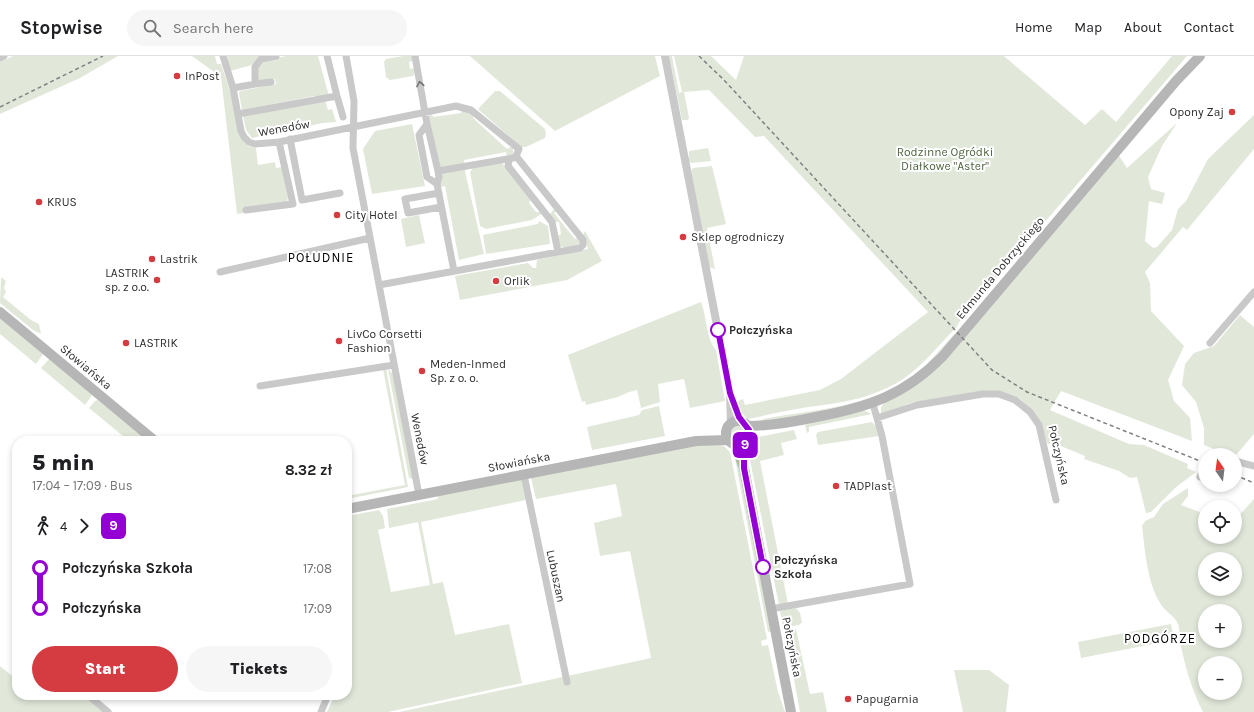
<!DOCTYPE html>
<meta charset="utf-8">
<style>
body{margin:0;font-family:Karla,sans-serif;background:#f6f6f6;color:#202124;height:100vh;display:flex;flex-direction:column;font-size:15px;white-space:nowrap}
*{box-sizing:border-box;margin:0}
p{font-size:13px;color:#757577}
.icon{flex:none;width:22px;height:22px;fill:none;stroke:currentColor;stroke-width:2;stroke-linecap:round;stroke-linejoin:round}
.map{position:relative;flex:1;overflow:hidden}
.drawer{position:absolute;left:12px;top:380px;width:340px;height:264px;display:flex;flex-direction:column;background:#fff;border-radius:16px;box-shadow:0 2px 6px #0003}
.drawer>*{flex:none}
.badge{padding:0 8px;border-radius:6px;font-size:14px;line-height:26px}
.needle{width:26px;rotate:346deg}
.controls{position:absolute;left:1198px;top:392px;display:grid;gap:8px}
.controls a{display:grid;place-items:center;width:44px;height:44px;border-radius:50%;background:#fff;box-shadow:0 2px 6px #0003;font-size:20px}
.map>.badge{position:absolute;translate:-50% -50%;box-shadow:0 0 0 2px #fff}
.legs{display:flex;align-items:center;gap:6px;height:44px;padding:0 20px;font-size:13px}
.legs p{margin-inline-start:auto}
.headline{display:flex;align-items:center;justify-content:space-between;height:68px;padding:0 20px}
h1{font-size:22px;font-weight:800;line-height:30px}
.action{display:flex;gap:8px;margin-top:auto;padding:8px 20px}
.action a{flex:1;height:46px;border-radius:24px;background:#d53c41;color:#fff;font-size:16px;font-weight:800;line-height:46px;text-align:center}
.action a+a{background:#f6f6f6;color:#202124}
ul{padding:0 20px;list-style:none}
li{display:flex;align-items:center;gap:14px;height:40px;font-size:15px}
li i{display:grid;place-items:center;width:6px;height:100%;margin:0 5px;background:currentColor}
li i::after{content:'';width:10px;height:10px;margin:-5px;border:3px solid;border-radius:50%;background:#fff}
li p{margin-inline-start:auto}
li:first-child i{background:linear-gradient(#0000 50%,currentColor 0)}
li:last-child i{background:linear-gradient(currentColor 50%,#0000 0)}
header{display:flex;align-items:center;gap:24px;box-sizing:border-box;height:56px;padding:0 20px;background:#fff;border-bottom:1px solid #e0e0e0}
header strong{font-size:19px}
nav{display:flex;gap:22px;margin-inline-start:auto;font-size:14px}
.search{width:280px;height:36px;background:#f6f6f6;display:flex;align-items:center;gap:10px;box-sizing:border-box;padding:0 14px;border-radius:22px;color:#757577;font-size:15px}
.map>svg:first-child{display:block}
</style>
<header>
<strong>Stopwise</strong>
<div class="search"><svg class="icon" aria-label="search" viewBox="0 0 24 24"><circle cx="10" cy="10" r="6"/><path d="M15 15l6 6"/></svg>Search here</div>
<nav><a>Home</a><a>Map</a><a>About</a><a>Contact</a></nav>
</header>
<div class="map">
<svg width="1254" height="656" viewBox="0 0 1254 656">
<rect width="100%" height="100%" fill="#fff"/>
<path fill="#e1e8da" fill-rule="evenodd" d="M13,0H118L80,22L0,58V6Z
M192,0H215L217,8H221L231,38L240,81L248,90L256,92L258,109L275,106L276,112L282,111L288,141L287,146L243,151V157L237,158L221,21Z
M227,0H260L252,9L230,15Z
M286,0H318L329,40L318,42L314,40L242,54L239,37L240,35L276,28L275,23L261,26L258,24L257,14L260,6Z
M403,0H412L413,5L409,6L410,13L415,12L416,16L413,20L390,24L386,21L384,6L386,3Z
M470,0H655L660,20L555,75Z
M669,0H672L679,37L682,36L674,0H711L736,24L744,0H1004L1085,69L1102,53L1116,66L1172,0H1187L960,265L956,272C938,289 924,309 903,323C874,342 842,347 808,351C788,354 768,359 748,363L741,356L738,345L743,343L745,349L820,334L841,323L928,256L764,80L755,81L709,34L684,36L689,62L688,64H682Z
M495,35H500L545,73L546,78L545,82L526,91H521L479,54V52Z
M325,44L328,54L332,53L336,66L323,67L252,82L246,74L243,60Z
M461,53L474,59L473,62L507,93L511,91L513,92V99L507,101L506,96L464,104V108L440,113L428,60L432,58L433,61L461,57Z
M1254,59V93L1187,174L1183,171L1145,216L1150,227L1151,255L1184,290L1168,324L1174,345L1190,362L1192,385L1061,335L1050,354L1129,388L1144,389L1188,408L1187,412L1196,416L1175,432L1151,456L1146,457L1137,421L1130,422L1119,415L1084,403L1085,400L1056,388H1048L1046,385L1041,366L1029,351L1020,343L999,335L979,336L910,347L883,358L881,357V351L885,346L912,331L1118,98L1127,112L1177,67L1162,90L1148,121L1151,133L1165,137L1162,148L1149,145L1145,185L1153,192L1157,191L1172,174L1178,153L1186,145L1208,103Z
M412,68L425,130L372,138L363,93L375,75Z
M708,92L711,105L691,107L689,105V95Z
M502,107L531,143L529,147L536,156H541V158L532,164L486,173L480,170L470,116L473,112Z
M712,110L726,168L707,172L715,213L709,211L691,115L693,112Z
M464,111L484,198L459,204L445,130L440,131L441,115Z
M554,153L557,155L554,157L575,183L577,182L581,186C577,191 565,193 560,190L558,180L561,178L559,166H555L550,158Z
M419,159L425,187L406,191L401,163Z
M539,165L548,170L550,188L486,198L483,179L538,168Z
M585,175L602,205L567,224L460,244L455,220L528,207L533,212H536L537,204L588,193L583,179Z
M1,221L6,225L4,232L6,236L3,241L31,264L39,268L41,278L33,274L0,247Z
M701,246C707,261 706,282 716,294L725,345L690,352L684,323L658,328L660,346L641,352L637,334L629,336L618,341L586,349L585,345L582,346L568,299Z
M1240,259L1254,271V378L1237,398L1229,399L1204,389V372L1196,346L1182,329L1185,308L1194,297L1214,290Z
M0,260L43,298L36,308L0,278Z
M955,278L956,279L919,318L875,344L760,369L763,363C816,353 872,352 917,317C931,306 942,290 955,278Z
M50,302L92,339L85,349L41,312Z
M386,312L408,431L347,443V440L405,429L383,313Z
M388,313L394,319L413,423L409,422Z
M98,344L149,385H129L89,352L95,345Z
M659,350L665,380L592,394L587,371L639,359L642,354Z
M863,354L872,358L809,371V376L807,377L805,369L818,364Z
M872,366L878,373L879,380L818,389L816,379L818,376Z
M731 377a7 7 0 1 1 14 0a7 7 0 1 1-14 0Z
M794,374L797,383L781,387L784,399L760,405L788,548L779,549L748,394L758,381Z
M712,385L725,391L730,396L767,583L761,585L762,590L768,589L778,636L785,656H399L651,602L630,495L600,500L594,467L622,460L616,428L536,443L531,422Z
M738,401L773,575L768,576L735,403Z
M522,423L526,444L421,466L433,528L443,526L455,579L509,568L522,627L388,656H327L335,639H347V460L379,454L383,460L385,472L378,474L391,536L430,529L418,466L389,472L387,453L438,443L437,438Z
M1188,432V440L1181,449L1205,458V481H1235V464L1254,443V656H1203C1192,635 1185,610 1180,586C1179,580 1180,573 1178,568C1175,560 1165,556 1160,547C1147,525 1145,495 1142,470L1145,465L1154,461L1163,448ZM1205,503H1235V533H1205ZM1205,555H1235V585H1205ZM1205,607H1235V637H1205Z
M796,552L800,557L802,566L799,569L783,572L780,555Z
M1171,568L1174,584L1081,602L1078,586Z
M796,573L810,638L823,636L827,656H800L785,575Z
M0,610L17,624V639H83L104,656H0Z
M954,614H989L1009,629L1006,656H963Z"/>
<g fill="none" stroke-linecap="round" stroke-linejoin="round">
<path stroke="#c9c9c9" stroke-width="7" d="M223,0L233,32L241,75L244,81L249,86L255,88L279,86L456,50L471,54L519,93L516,100L583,184V189L580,192L379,229
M327,0L337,40
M346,0L354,45L353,92L419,439
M415,0L427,68L438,115L439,121L437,128L454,215
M0,2L4,0
M255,28L271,26
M233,32L255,28V11L261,3L276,0
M238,58L337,40L343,61
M427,68L419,79L427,121L437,128
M290,83L302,144L340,137
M509,104L508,110L552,166L558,196
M438,115L513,102
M439,137L405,143L408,157L441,151
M246,154L293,148L279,86
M220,216L370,182
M1210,287L1254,236
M260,330L394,309
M877,362L917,349L983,338H999L1015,344L1030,356L1039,369L1056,444
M1212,399H1217
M1235,405L1254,410
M524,419L567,626
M1200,421L1205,408
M771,553L910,528L882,380L873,348
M88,639L108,656
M321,656L328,639"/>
<path stroke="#c9c9c9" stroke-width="8" d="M665,0L730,337L731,368
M733,347L741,366"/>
<path stroke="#b6b6b6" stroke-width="10" d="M0,256L155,385
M726 377a12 12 0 1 1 24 0a12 12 0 1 1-24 0Z
M747,370C771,370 793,366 816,361C869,351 905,339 943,300L1176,25L1200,0
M735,388L744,412L791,656
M347,453L696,385L728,384"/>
<path stroke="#818181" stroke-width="1.5" stroke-dasharray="4 3" stroke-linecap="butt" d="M699,0L724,24L992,314L1027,336L1205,407
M0,51L103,0
M1235,419L1254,427"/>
</g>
<defs><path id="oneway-chevron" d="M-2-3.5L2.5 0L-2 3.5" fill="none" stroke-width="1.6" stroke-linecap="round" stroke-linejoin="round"/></defs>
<use stroke="#737373" href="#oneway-chevron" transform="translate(420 28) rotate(-100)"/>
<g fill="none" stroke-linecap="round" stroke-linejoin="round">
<g stroke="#fff" stroke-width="9">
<path id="line-1" d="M718,274L730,337L739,361L749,374V379L744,391V412L763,511"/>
</g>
<use href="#line-1" stroke="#9400d3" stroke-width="6"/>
</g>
<g fill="#d53c41" stroke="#fff" stroke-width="1.5">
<circle cx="177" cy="20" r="4"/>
<circle cx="1232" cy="56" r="4"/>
<circle cx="39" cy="146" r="4"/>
<circle cx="337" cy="159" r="4"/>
<circle cx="683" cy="181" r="4"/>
<circle cx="152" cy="203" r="4"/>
<circle cx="157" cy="224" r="4"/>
<circle cx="496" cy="225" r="4"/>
<circle cx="339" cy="285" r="4"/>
<circle cx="126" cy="287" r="4"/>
<circle cx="422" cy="315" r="4"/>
<circle cx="836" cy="430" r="4"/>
<circle cx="848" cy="643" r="4"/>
</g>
<g fill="#fff" stroke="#9400d3" stroke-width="2">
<circle cx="718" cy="274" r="7"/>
<circle cx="763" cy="511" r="7"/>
</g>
<g text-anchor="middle" stroke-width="4" stroke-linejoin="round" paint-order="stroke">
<g font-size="12" fill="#2c2c2c" stroke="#fff" text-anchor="start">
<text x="185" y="24">InPost</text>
<text x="1224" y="60" text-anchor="end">Opony Zaj</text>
<text x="47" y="150">KRUS</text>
<text x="345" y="163">City Hotel</text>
<text x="691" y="185">Sklep ogrodniczy</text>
<text x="160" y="207">Lastrik</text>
<text x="149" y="221" text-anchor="end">LASTRIK<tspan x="149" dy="14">sp. z o.o.</tspan></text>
<text x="504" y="229">Orlik</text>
<text x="347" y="282">LivCo Corsetti<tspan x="347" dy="14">Fashion</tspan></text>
<text x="134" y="291">LASTRIK</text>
<text x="430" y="312">Meden-Inmed<tspan x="430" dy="14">Sp. z o. o.</tspan></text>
<text x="844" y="434">TADPlast</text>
<text x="856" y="647">Papugarnia</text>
</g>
<g font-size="12" fill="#2c2c2c" stroke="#fff">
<text transform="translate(284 72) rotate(-10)" y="4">Wenedów</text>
<text transform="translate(1000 212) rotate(-50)" y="4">Edmunda Dobrzyckiego</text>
<text transform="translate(86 311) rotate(40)" y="4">Słowiańska</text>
<text transform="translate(420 383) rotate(79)" y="4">Wenedów</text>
<text transform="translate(1059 399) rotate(77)" y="4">Połczyńska</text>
<text transform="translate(519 406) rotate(-11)" y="4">Słowiańska</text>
<text transform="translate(556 520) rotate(78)" y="4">Lubuszan</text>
<text transform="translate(792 591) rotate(79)" y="4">Połczyńska</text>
</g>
<g font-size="12" fill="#4e633e" stroke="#fff">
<text x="945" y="100">Rodzinne Ogródki<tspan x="945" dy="14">Diałkowe "Aster"</tspan></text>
</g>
<g font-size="12" font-weight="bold" fill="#2c2c2c" stroke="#fff" text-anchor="start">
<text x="729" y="278">Połczyńska</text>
<text x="774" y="508">Połczyńska<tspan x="774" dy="14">Szkoła</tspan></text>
</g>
<g font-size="13" letter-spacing="1" fill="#000" stroke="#fff">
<text x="321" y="206">POŁUDNIE</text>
<text x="1160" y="587">PODGÓRZE</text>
</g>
</g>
</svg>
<div class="controls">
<a><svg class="needle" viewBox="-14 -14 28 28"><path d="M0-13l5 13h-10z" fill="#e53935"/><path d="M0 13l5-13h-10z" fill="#757577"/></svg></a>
<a><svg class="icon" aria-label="locate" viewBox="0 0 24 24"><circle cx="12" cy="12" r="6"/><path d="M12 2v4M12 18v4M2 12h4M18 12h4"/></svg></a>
<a><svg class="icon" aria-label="layers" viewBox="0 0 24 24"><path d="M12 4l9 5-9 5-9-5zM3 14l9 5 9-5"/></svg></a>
<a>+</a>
<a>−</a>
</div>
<b class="badge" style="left:745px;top:389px;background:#9400d3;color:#fff">9</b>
<section class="drawer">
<div class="headline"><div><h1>5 min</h1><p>17:04 – 17:09 · Bus</p></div><b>8.32 zł</b></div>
<div class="legs"><svg class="icon" aria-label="walk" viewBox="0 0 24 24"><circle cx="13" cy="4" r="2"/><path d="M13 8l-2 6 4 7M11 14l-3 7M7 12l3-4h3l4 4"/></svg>4<svg class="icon" aria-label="forward" viewBox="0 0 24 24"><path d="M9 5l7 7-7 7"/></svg><b class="badge" style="background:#9400d3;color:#fff">9</b></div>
<ul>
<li><i style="color:#9400d3"></i><b>Połczyńska Szkoła</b><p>17:08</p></li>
<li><i style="color:#9400d3"></i><b>Połczyńska</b><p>17:09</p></li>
</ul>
<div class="action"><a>Start</a><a>Tickets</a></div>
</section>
</div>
